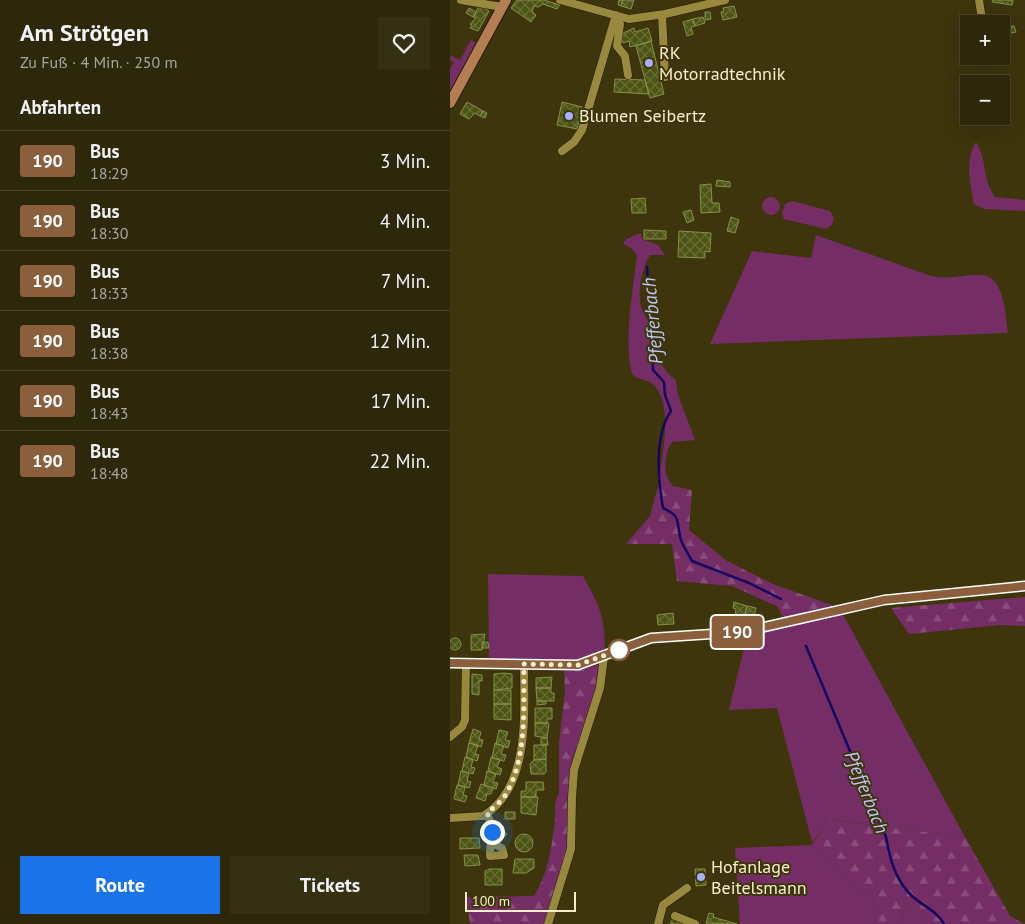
<!DOCTYPE html>
<html lang="de">
<meta charset="utf-8">
<style>
body{margin:0;font-family:"PT Sans",sans-serif;background:#363013;color:#f1f3f6;height:100vh;display:flex;flex-direction:column;font-size:19px;white-space:nowrap}
*{box-sizing:border-box;margin:0}
p{font-size:16px;color:#a7a69c}
.icon{flex:none;width:28px;height:28px;fill:none;stroke:currentColor;stroke-width:2;stroke-linecap:round;stroke-linejoin:round}
.map{position:relative;flex:1;overflow:hidden}
.panel{display:flex;flex-direction:column;background:#2e280a;width:450px}
.panel>*{flex:none}
.badge{padding:0 10px;border-radius:4px;font-size:18px;line-height:32px}
.buttons{position:absolute;left:510px;top:15px;display:grid;gap:10px}
.buttons a{display:grid;place-items:center;width:50px;height:50px;border-radius:0px;background:#2e280a;box-shadow:0 5px 20px #0002,0 0 0 1px #49442b;font-size:25px}
.scale{position:absolute;left:15px;bottom:12px;width:111px;box-sizing:border-box;padding-left:5px;border:2px solid #f7eeca;border-top:0;font-size:14px;line-height:18px;white-space:nowrap;color:#f7eeca;-webkit-text-stroke:4px #3e350d;paint-order:stroke}
.you{position:absolute;width:25px;height:25px;margin:-12px;border:4px solid #fff;border-radius:50%;background:#1a73e8;box-shadow:0 0 0 8px #1a73e833}
.map>.badge{position:absolute;translate:-50% -50%;box-shadow:0 0 0 2px #fff}
h2{padding:0 20px;font-size:19px;line-height:45px}
.round{display:grid;place-items:center;flex:none;width:52px;height:52px;border-radius:0px;background:#363013}
.summary{display:flex;align-items:center;justify-content:space-between;height:85px;padding:0 20px}
h1{font-size:24px;font-weight:700;line-height:38px}
.primary-button{display:flex;gap:10px;margin-top:auto;padding:10px 20px}
.primary-button a{flex:1;height:58px;border-radius:0px;background:#1a73e8;color:#fff;font-size:20px;font-weight:700;line-height:58px;text-align:center}
.primary-button a+a{background:#363013;color:#f1f3f6}
ul{padding:0;list-style:none}
li{display:flex;align-items:center;gap:15px;height:60px;padding:0 20px;border-top:1px solid #49442b}
li div{flex:1}
li b{display:block;font-size:19px}
li em{font-style:normal}
li .badge{min-width:55px;font-weight:700;text-align:center}
main{display:flex;flex:1;min-height:0}
.map>svg:first-child{display:block}
</style>
<main>
<section class="panel">
<div class="summary"><div><h1>Am Strötgen</h1><p>Zu Fuß · 4 Min. · 250 m</p></div><a class="round"><svg class="icon" aria-label="heart" viewBox="0 0 24 24"><path d="M12 20l-8-8c-3-5 5-10 8-4 3-6 11-1 8 4z"/></svg></a></div>
<h2>Abfahrten</h2>
<ul>
<li><span class="badge" style="background:#8b5e3c;color:#fff">190</span><div><b>Bus</b><p>18:29</p></div><em>3 Min.</em></li>
<li><span class="badge" style="background:#8b5e3c;color:#fff">190</span><div><b>Bus</b><p>18:30</p></div><em>4 Min.</em></li>
<li><span class="badge" style="background:#8b5e3c;color:#fff">190</span><div><b>Bus</b><p>18:33</p></div><em>7 Min.</em></li>
<li><span class="badge" style="background:#8b5e3c;color:#fff">190</span><div><b>Bus</b><p>18:38</p></div><em>12 Min.</em></li>
<li><span class="badge" style="background:#8b5e3c;color:#fff">190</span><div><b>Bus</b><p>18:43</p></div><em>17 Min.</em></li>
<li><span class="badge" style="background:#8b5e3c;color:#fff">190</span><div><b>Bus</b><p>18:48</p></div><em>22 Min.</em></li>
</ul>
<div class="primary-button"><a>Route</a><a>Tickets</a></div>
</section>
<div class="map">
<svg width="575" height="924" viewBox="0 0 575 924">
<defs>
<pattern id="forest-firs" width="22" height="20" patternUnits="userSpaceOnUse" patternTransform="scale(1.25)"><rect width="22" height="20" fill="#742e65"/><path d="M5 1l3.5 6h-7zM16 11l3.5 6h-7z" fill="#894d7a"/></pattern>
<pattern id="building-cross-hatch" width="8" height="8" patternUnits="userSpaceOnUse" patternTransform="scale(1.25)"><rect width="8" height="8" fill="#4c5414"/><path d="M0 0l8 8M0 8l8-8" fill="none" stroke="#676d35"/></pattern>
</defs>
<rect width="100%" height="100%" fill="#3e350d"/>
<path fill="#742e65" d="M21,40L27,43L0,91V69L4,62L0,60V55L10,60Z
M526,142C538,161 531,176 545,197L575,200V211L534,209L524,204C520,186 515,158 526,142Z
M312 206a9 9 0 1 1 18 0a9 9 0 1 1-18 0Z
M342,201L380,211L384,218L382,225L376,229L334,219L332,214L335,204Z
M191,233L192,239L208,245L215,255H200C193,266 188,287 190,300C190,309 197,317 200,326C207,347 206,366 226,380L228,395L245,440L222,442C214,454 212,475 223,486L209,483C211,454 224,410 205,386C198,378 183,381 181,370C174,333 183,292 187,255L181,248L173,244L176,239Z
M366,235L481,276C501,280 512,274 531,275C555,276 555,315 558,333L260,344L302,251L361,258Z
M38,574L133,576C150,606 157,621 154,656L141,661L39,663Z
M390,609L515,837L382,820L362,842L327,708L279,710L298,632Z
M361,845L385,870L423,899L427,924H290L285,848Z
M454,908L468,911L476,924H452Z"/>
<path fill="url(#forest-firs)" d="M209,483L242,490L239,530L277,561L323,584L390,608L335,622L328,607L282,586L227,581L222,544H176L200,516Z
M575,597V626L550,625L459,634L441,608Z
M153,658L152,672L125,762L120,848L97,924H20L16,897L84,896C99,872 101,849 105,821C106,812 103,802 109,794V743L115,691L114,666Z
M381,820L515,837L560,916L575,924H476L468,911L454,908L452,924H427L423,899L385,870L361,845Z"/>
<g fill="none" stroke-linecap="round" stroke-linejoin="round">
<path stroke="#170460" stroke-width="2.5" d="M197,267L203,370L214,382L215,395L221,411C204,435 208,480 213,508C231,517 226,519 230,536C231,544 238,553 242,561L299,583L331,599
M356,646L436,837C440,859 445,880 462,896C473,906 487,911 494,924"/>
</g>
<path fill="url(#building-cross-hatch)" stroke="#859049" d="M67,0H94L110,5L107,9L93,4L88,7L84,6L82,12L86,15L81,22L61,8Z
M169,0H173L171,6L168,5Z
M173,0H184L181,9L171,6Z
M543,0H563L562,5L542,2Z
M29,6L39,11L28,31L20,28L22,25L20,24L26,18L23,17Z
M284,6L287,17L273,20L271,12L274,11L273,8Z
M19,8L26,12L23,17L16,13Z
M255,12H260L261,19L255,20Z
M253,17L255,23L245,26L243,19Z
M243,19L245,26L241,27L243,34L237,36L233,22Z
M551,25L555,36L551,37Z
M564,26L566,32L556,34L555,27Z
M184,28L185,32L198,28L202,41L180,47L179,41L173,43L171,34Z
M201,41L214,94L200,98L186,46Z
M165,79L195,80L199,94L164,92Z
M17,102L33,111L30,116L25,113L19,119L10,114Z
M112,102L132,107L127,129L107,125Z
M33,111L37,113L35,118L30,116Z
M267,180L280,182V187L266,186Z
M261,184L262,203H269L270,212L251,213L250,185Z
M195,198L196,213H182L181,199Z
M241,210L244,220L237,223L233,212Z
M281,217L289,220L285,233L277,231Z
M194,230L216,231V239H194Z
M229,231L261,233L260,252L255,251V258L228,257Z
M284,602L297,606L294,618L285,616L286,609L283,608Z
M297,606L306,608L303,620L294,618Z
M223,613L224,624L208,625L207,615Z
M35,634L32,650H21V635Z
M-1 644a6 6 0 1 1 12 0a6 6 0 1 1-12 0Z
M32,642H38L39,648H32Z
M54,673L62,674V688L44,690V674Z
M22,674L32,675V681H29V695L22,694Z
M102,677L101,688H86V678Z
M86,688H101V693H104V701H87Z
M44,690H61V704H44Z
M87,701H96V704L87,705Z
M44,704H61V720L44,719Z
M85,708H102V719H97V723H85Z
M85,723H99L97,738L85,736Z
M23,729L31,732L29,739L33,740L31,747L19,743Z
M49,730L58,732L55,740L60,741L58,748L46,744Z
M91,738H97L98,745H91Z
M19,743L28,745L25,754L29,755L27,761L16,757Z
M45,743L54,746L51,754L56,755L54,761L42,758Z
M84,745H96V759L84,760Z
M15,757L23,760L21,767L25,768L23,774L12,771Z
M41,757L50,760L47,767L52,769L50,775L38,771Z
M96,759V772L94,774H81L80,764L84,760Z
M11,771L19,773L17,781L21,782L19,788L8,785Z
M37,771L46,774L43,782L48,783L46,789L34,785Z
M76,782H93L94,790H86V797H71V791H76Z
M31,784L43,788L41,794H37L35,801L26,798Z
M7,785L15,787L13,795L17,796L15,802L4,799Z
M71,797H88L86,815L71,813Z
M55,812H65V819H55Z
M51,829L57,834L51,840L46,835Z
M65 843a9 9 0 1 1 18 0a9 9 0 1 1-18 0Z
M10,838H29L30,848L10,849Z
M14,855H28L30,865L15,866Z
M65,859H84V868L76,873H63Z
M40,869H52V885H35V871Z
M245,869H255L256,885L246,886Z
M259,913L264,914L263,917L287,924L256,923Z
M224,917L238,924H220Z"/>
<g fill="none" stroke-linecap="round" stroke-linejoin="round">
<g stroke="#221d06" stroke-width="9">
<path id="minor" d="M11,0L52,7
M110,0L179,19L215,14L275,0
M529,0L531,13
M212,15L215,77
M112,151L124,142L132,130L166,15L170,24L167,46L175,56L178,75
M0,663L128,665L141,662L201,638L292,632L434,599L575,586
M0,737L12,727L15,720L16,663
M37,813C44,828 40,841 40,856L54,855L52,848L42,843
M0,818L33,816C81,787 74,712 74,664
M225,916L245,924
M98,924L121,849L122,797L124,770L150,688L154,657
M208,924L213,905L237,888"/>
</g>
<g stroke="#221d06" stroke-width="12">
<path id="major" d="M0,103L56,0"/>
</g>
<use href="#minor" stroke="#99893f" stroke-width="8"/>
<use href="#major" stroke="#b57d52" stroke-width="10"/>
</g>
<g fill="none" stroke-linecap="round" stroke-linejoin="round">
<g stroke="#fff" stroke-width="11">
<path id="line" d="M0,663L128,665L201,638L292,632L434,600L575,586"/>
</g>
<use href="#line" stroke="#8b5e3c" stroke-width="8"/>
<path stroke="#f7eeca" stroke-width="5" stroke-dasharray="0 9" d="M42,832L41,821L37,813C44,807 52,801 56,794C78,756 73,706 74,664L128,665L169,650"/>
</g>
<g fill="#a5b1fc" stroke="#3e350d" stroke-width="2">
<circle cx="199" cy="63" r="5"/>
<circle cx="119" cy="116" r="5"/>
<circle cx="251" cy="877" r="5"/>
</g>
<circle fill="#fff" stroke="#8b5e3c" stroke-width="2.5" cx="169" cy="650" r="10"/>
<g text-anchor="middle" stroke-width="4" stroke-linejoin="round" paint-order="stroke">
<g font-size="18" fill="#f7eeca" stroke="#3e350d" text-anchor="start">
<text x="209" y="59">RK<tspan x="209" dy="21">Motorradtechnik</tspan></text>
<text x="129" y="122">Blumen Seibertz</text>
<text x="261" y="873">Hofanlage<tspan x="261" dy="21">Beitelsmann</tspan></text>
</g>
<g font-size="19" font-style="italic" fill="#bec7f7" stroke="#3e350d">
<text transform="translate(202 321) rotate(-95)" y="7">Pfefferbach</text>
<text transform="translate(417 792) rotate(68)" y="7">Pfefferbach</text>
</g>
</g>
</svg>
<div class="buttons">
<a>+</a>
<a>−</a>
</div>
<div class="scale">100 m</div>
<div class="you" style="left:42px;top:832px"></div>
<b class="badge" style="left:287px;top:632px;background:#8b5e3c;color:#fff">190</b>
</div>
</main>
